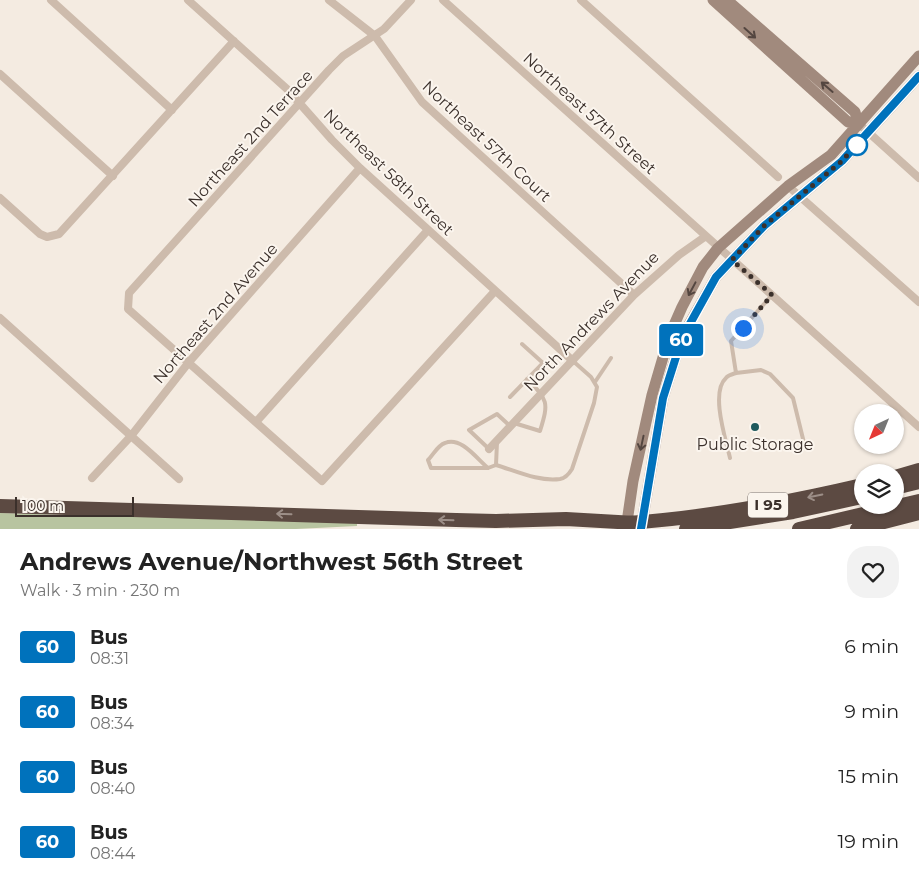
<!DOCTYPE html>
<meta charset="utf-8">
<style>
body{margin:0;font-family:Montserrat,sans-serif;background:#f2f2f2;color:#222;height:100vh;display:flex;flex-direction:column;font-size:19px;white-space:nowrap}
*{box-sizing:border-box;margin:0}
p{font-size:16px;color:#767676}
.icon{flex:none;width:28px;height:28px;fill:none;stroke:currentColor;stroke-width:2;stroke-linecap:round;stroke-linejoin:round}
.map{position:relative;height:529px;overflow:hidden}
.panel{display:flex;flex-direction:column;background:#fff;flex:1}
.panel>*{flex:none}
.badge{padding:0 10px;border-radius:4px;font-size:18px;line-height:32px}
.needle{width:32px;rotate:223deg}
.buttons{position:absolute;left:854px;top:404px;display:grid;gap:10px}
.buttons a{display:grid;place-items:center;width:50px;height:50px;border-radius:50%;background:#fff;box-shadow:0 1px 4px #0004;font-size:25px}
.scale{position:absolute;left:15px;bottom:12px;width:119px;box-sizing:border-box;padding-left:5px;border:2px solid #3b302b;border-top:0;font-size:14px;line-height:18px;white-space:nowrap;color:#3b302b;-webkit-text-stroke:4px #fbf5ee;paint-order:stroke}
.you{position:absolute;width:25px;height:25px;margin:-12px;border:4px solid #fff;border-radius:50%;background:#1a73e8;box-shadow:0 0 0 8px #1a73e833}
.map>.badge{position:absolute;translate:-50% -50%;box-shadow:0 0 0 2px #fff}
.round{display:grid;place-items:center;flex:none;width:52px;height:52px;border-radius:20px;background:#f2f2f2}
.head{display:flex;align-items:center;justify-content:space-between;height:85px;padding:0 20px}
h1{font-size:24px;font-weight:700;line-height:38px}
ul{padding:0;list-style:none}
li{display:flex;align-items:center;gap:15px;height:65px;padding:0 20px}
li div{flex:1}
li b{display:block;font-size:19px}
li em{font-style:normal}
li .badge{min-width:55px;font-weight:700;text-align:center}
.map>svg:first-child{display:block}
</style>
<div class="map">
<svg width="919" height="529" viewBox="0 0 919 529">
<rect width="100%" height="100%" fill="#f4ebe1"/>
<path fill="#b8c4a0" d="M0,513L99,516L179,515L357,521V526L296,529H0Z"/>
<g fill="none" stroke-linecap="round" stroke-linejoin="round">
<path stroke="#cdbbac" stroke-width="4" d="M772,295L731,341L736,373L761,370L770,374L793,398L805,447
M595,382L611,358
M510,397L543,363L522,344
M514,423L540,431C549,402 548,400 527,379
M497,442L496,465C516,471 539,482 560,479C566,478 569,474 572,469L594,403L597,387L591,377L573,361
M488,448L469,430L497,414L510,426
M730,458C726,440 710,392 726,378C728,375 733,374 736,373
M488,468C477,459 461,436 445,443C438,445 433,455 428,460L431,468H488L496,465"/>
<path stroke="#cdbbac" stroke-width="8" d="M51,0L172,110
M188,0L287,89L332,140L360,168L573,361
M329,0L375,36L422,102L634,295
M411,0L384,29L343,56L329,70L129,293L128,309L322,481L495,291
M443,0L919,427
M581,0L778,177
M0,74L113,176
M858,123L919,178
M788,186L919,302
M0,198L40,234L47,237L59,234L234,41
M0,318L179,479
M256,422L428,230
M489,449L634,295L679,255L706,236
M92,478L131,436L189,362L360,168"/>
<path stroke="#a18a7d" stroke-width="11" d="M713,0L848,122L858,123
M727,0L855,112L858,123
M626,529L633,481L652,395L664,354L671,332L682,307L703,267L718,248L788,186L831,155L919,56
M641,529L663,398L682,337L716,277L764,226L842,161L919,76"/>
<path stroke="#5c4a42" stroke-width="14" d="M895,477L919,470
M895,488L919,482
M0,506L456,520L496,521L566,519L635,523
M627,523C706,518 785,503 862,485
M686,529L793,512L862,497
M799,529L919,501
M857,529L919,513"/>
</g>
<defs><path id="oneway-shaft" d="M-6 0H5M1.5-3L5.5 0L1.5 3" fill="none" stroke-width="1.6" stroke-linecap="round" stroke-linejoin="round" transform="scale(1.25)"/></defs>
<g stroke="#544640">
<use href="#oneway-shaft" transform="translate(750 33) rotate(42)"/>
<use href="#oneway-shaft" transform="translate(827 87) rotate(-139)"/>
<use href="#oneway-shaft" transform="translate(692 289) rotate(118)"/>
<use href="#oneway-shaft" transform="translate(642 443) rotate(102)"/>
</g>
<g stroke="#9c8e87">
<use href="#oneway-shaft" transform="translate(815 496) rotate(168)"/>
<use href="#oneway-shaft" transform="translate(284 514) rotate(-178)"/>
<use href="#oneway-shaft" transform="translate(446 520) rotate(-178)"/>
</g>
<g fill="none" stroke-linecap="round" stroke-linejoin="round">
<g stroke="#fff" stroke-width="11">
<path id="line" d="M641,529L663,398L682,338L716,277L764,226L842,161L919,76"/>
</g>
<use href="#line" stroke="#0072bc" stroke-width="8"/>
<path stroke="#3b302b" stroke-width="5" stroke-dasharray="0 9" d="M743,328L772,295L732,260L764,226L842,161L858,143L857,145"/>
</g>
<circle fill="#fff" stroke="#0072bc" stroke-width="2.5" cx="857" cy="145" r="10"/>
<circle fill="#1f5a5e" stroke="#fbf5ee" stroke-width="2" cx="755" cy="427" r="5"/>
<g text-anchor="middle" stroke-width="4" stroke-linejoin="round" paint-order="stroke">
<rect fill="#fbf5ee" stroke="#756b66" stroke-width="1" x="748" y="492.5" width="40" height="25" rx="4"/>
<g font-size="15" font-weight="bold" fill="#3b302b">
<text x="768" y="510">I 95</text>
</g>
<g font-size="16" fill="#3b302b" stroke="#fbf5ee">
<text transform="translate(590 113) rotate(42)" y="6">Northeast 57th Street</text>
<text transform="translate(250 138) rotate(-48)" y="6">Northeast 2nd Terrace</text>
<text transform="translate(487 141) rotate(43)" y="6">Northeast 57th Court</text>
<text transform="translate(389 172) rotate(44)" y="6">Northeast 58th Street</text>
<text transform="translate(215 313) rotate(-49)" y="6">Northeast 2nd Avenue</text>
<text transform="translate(591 321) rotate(-46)" y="6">North Andrews Avenue</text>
</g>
<g font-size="16" fill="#3b302b" stroke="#fbf5ee">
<text x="755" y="450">Public Storage</text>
</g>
</g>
</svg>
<div class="buttons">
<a><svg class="needle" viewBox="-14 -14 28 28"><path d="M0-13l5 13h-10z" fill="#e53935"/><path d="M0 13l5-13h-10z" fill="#767676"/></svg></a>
<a><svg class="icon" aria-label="layers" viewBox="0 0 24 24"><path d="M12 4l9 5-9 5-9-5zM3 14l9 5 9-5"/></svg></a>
</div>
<div class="scale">100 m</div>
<div class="you" style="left:743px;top:328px"></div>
<b class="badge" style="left:681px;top:340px;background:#0072bc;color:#fff">60</b>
</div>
<section class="panel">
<div class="head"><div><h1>Andrews Avenue/Northwest 56th Street</h1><p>Walk · 3 min · 230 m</p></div><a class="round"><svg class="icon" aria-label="heart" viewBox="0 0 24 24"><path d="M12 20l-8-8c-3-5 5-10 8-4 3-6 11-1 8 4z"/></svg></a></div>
<ul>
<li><span class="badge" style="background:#0072bc;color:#fff">60</span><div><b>Bus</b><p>08:31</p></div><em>6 min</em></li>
<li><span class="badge" style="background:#0072bc;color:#fff">60</span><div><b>Bus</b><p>08:34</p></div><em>9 min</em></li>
<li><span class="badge" style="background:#0072bc;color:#fff">60</span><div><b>Bus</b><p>08:40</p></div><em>15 min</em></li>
<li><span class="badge" style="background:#0072bc;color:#fff">60</span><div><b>Bus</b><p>08:44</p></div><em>19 min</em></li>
</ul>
</section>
